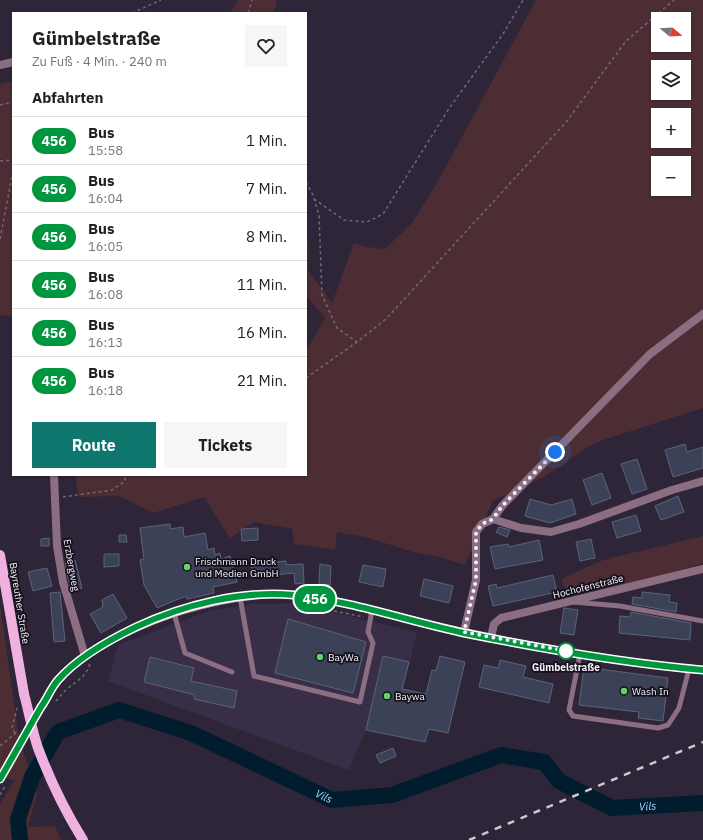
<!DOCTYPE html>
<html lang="de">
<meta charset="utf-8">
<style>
body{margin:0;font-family:"IBM Plex Sans",sans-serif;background:#f6f6f6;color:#222;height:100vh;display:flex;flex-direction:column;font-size:15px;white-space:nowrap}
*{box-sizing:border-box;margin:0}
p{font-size:13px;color:#767676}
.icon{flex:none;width:22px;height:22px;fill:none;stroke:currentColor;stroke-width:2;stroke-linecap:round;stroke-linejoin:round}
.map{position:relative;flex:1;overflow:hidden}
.side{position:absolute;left:12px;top:12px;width:295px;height:464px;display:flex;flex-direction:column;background:#fff;border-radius:0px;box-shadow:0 1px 3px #0004}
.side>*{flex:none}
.badge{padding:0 8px;border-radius:13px;font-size:14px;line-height:26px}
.needle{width:26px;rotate:108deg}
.buttons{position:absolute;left:651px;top:12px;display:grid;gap:8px}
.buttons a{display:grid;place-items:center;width:40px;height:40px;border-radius:0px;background:#fff;box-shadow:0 1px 3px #0004;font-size:20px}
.you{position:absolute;width:20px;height:20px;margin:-10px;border:3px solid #fff;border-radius:50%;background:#1a73e8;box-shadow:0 0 0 6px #1a73e833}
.map>.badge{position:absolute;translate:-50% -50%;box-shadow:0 0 0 2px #fff}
h2{padding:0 20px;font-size:15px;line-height:36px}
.round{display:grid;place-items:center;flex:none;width:42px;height:42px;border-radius:0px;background:#f6f6f6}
.headline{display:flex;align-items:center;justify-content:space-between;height:68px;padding:0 20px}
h1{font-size:19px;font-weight:700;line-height:30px}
.button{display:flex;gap:8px;margin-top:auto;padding:8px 20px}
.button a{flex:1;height:46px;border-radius:0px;background:#0f766e;color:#fff;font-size:16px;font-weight:700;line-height:46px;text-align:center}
.button a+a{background:#f6f6f6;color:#222}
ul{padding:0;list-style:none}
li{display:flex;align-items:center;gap:12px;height:48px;padding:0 20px;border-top:1px solid #e0e0e0}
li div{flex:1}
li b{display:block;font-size:15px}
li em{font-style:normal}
li .badge{min-width:44px;font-weight:700;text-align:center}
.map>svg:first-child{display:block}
</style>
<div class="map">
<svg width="703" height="840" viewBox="0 0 703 840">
<rect width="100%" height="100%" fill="#2e2538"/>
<path fill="#392e47" d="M294,603L417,632L392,736L366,730L349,770L108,681L118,645L209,611L251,604Z"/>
<path fill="#4c2d33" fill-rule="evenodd" d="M238,0H276L277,4L273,13H230Z
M536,0H703V408L606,439L589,446L547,475L493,501L465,565L439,557L413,552L369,538L337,532L335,550L294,544L292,529L254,522L230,538L204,497L153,513L119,496L79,497L75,475H306V351L325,318L306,295V230L309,248L308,270L332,303L354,243L367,247L385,249L411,224L436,185ZM658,19H684V45H658ZM658,67H684V93H658ZM658,115H684V141H658ZM658,163H684V189H658Z
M13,81V317L0,315V84Z
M703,536V563L643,581L568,595L561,579L603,560Z
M0,605L19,738L37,794L28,827L55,826L61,840H0V804L14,781L0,775Z"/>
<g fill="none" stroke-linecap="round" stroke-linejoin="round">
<path stroke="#011c2d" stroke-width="16" id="s1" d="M20,840L18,819L32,777L58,732L119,710L191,733L332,800L392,795L501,755L544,762L559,781L612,808L703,803"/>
</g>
<path fill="#3b4156" stroke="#5c6379" d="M685,444L687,452L703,447V468L673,477L665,450Z
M637,459L647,489L632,494L621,464Z
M602,473L611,498L592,505L583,480Z
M678,496L684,512L661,520L655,506Z
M530,499L551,505L572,499L576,514L550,523L525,516Z
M636,515L641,531L617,538L612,522Z
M170,524V529L183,527L184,537L205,533L208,550L214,548L215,555L220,553L221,559L230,556L237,582L213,587L214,593L187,599L186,596L157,608L144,585L140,560L144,559L140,528Z
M499,527L510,530L507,537L496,532Z
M258,528V540L242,541L241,529Z
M119,535H126L127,542H119Z
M49,538V546H41V539Z
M591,539L595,558L580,561L576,542Z
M539,540L543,560L495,569L490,547L508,544L509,547Z
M104,554H119V566L104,567Z
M75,560L82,588L71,591L65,563Z
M286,561V565L303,564L304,583L295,584L294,573L253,577L251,564Z
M320,564L331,566L330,585L319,584Z
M363,565L386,569L383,587L359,582Z
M47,568L52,586L33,591L28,572Z
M553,575L557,592L493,606L488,586L496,584L497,588Z
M424,579L453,586L449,603L420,596Z
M60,592L65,641L54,642L50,593Z
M642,592L670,595L669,602L677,603L676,612L632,604L633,597L642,598Z
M113,594L127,618L101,633L90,614L103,607L102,600Z
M564,608L578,610L574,635L560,633Z
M631,612L691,623L690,640L619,633L620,616L630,617Z
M288,619L366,642L353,693L275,673Z
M383,656L409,662L402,689L426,694L432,670L436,671L440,656L465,662L448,733L429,729L425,742L366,730Z
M150,657L194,668L191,681L237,691L234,708L194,699L195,695L144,682Z
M500,660L526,666L523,677L553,684L549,703L479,687L484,665L498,668Z
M584,667L668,678L663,721L638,718L639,712L579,705Z
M393,748L396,756L380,763L376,755Z"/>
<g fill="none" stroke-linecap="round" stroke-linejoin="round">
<path stroke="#70697a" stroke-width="1.5" stroke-dasharray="3 3" stroke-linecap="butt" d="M132,13L161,0
M248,13L252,0
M0,105L13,102
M0,161L13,160
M306,182L313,195L319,215L322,295L337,328L357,342
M314,199L344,220L367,222L383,214L450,107L503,34L523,0
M0,239L13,171
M306,378L357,342L386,319L567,121L626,41L674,0
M63,497L112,490L125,481V475
M334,611L364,617
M56,701C59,697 63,693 67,689C77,680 86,678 90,663
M15,733L12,728L17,708
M0,746L16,733
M0,795L5,786"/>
<path stroke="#8c6e83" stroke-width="5" d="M240,597L254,676L360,702L373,643L368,632L372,610
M573,602L620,606L703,621
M174,613L185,653L232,672
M580,654L569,710L573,716L658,728L668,725L679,708L689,669"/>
<path stroke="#8c6e83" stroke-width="8" d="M0,65L13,62
M54,475L57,546L63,582L85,656
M493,519L502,506L650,354L703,314
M464,632L476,580V532L482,524L493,519L521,528L551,532L579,524L672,490L703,481
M491,637L494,624L501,618L703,569"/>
<path stroke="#c494b7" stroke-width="8" d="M0,779C14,755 27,731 41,707C47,699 51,688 58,680C104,627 225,589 294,595C351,601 408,621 464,632C543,649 623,663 703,670"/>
<path stroke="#efb1df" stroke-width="10" d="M0,555L24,694"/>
<path stroke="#cec8d6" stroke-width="2.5" stroke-dasharray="7 7" stroke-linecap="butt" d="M469,840L703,742"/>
<path stroke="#efb1df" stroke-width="10" d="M24,694C29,712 32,731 38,748C50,780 65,811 83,840"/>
</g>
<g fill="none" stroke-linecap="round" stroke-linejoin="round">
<g stroke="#fff" stroke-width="9">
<path id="line" d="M0,779C14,755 27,731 41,707C47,699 51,688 58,680C78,657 109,640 136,627C183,605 242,590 294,595C351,601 408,621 464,633C543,649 623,663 703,670"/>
</g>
<use href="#line" stroke="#00963f" stroke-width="6"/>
<path stroke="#f5f0fd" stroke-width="4" stroke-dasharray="0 7.2" d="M555,452L502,506L493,519L482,524L476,532V580L464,632L566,651"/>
</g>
<g fill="#63d469" stroke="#141019" stroke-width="1.5">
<circle cx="187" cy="567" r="4"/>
<circle cx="320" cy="657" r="4"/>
<circle cx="624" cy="691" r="4"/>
<circle cx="387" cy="696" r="4"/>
</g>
<circle fill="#fff" stroke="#00963f" stroke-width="2" cx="566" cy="651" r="8"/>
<g text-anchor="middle" stroke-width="3.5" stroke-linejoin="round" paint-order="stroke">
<g font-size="10" fill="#f5f0fd" stroke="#141019" text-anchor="start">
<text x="195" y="565">Frischmann Druck<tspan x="195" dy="12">und Medien GmbH</tspan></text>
<text x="328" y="661">BayWa</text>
<text x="632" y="695">Wash In</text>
<text x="395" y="700">Baywa</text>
</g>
<g font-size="10" fill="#f5f0fd" stroke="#141019">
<text transform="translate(72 565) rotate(80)" y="4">Erzbergweg</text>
<text transform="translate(588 586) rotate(-14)" y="4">Hochofenstraße</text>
<text transform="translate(20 603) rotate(81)" y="4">Bayreuther Straße</text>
</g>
<g font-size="10" font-weight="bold" fill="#f5f0fd" stroke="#141019">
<text x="566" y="671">Gümbelstraße</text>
</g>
<g font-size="11" font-style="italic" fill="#a1d7fe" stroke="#141019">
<text dy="4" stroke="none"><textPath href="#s1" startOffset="405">Vils</textPath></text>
<text dy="4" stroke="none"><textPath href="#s1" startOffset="753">Vils</textPath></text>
</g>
</g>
</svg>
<div class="buttons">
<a><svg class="needle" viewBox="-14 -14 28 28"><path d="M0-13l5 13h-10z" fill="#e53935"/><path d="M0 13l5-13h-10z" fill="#767676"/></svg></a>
<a><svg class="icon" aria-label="layers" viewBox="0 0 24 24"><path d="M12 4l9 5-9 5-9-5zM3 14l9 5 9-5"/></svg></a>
<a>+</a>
<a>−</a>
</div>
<div class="you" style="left:555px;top:452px"></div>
<b class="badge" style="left:315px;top:599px;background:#00963f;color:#fff">456</b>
<section class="side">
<div class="headline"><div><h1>Gümbelstraße</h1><p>Zu Fuß · 4 Min. · 240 m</p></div><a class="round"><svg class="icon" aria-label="heart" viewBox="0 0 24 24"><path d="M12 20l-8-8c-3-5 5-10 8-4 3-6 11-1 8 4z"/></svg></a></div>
<h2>Abfahrten</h2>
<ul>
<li><span class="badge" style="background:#00963f;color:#fff">456</span><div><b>Bus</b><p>15:58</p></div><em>1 Min.</em></li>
<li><span class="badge" style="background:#00963f;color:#fff">456</span><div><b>Bus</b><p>16:04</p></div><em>7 Min.</em></li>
<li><span class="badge" style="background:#00963f;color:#fff">456</span><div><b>Bus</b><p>16:05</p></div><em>8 Min.</em></li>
<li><span class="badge" style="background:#00963f;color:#fff">456</span><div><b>Bus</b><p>16:08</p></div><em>11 Min.</em></li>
<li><span class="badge" style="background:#00963f;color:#fff">456</span><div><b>Bus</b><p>16:13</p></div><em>16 Min.</em></li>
<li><span class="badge" style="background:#00963f;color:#fff">456</span><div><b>Bus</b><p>16:18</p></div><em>21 Min.</em></li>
</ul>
<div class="button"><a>Route</a><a>Tickets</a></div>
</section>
</div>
